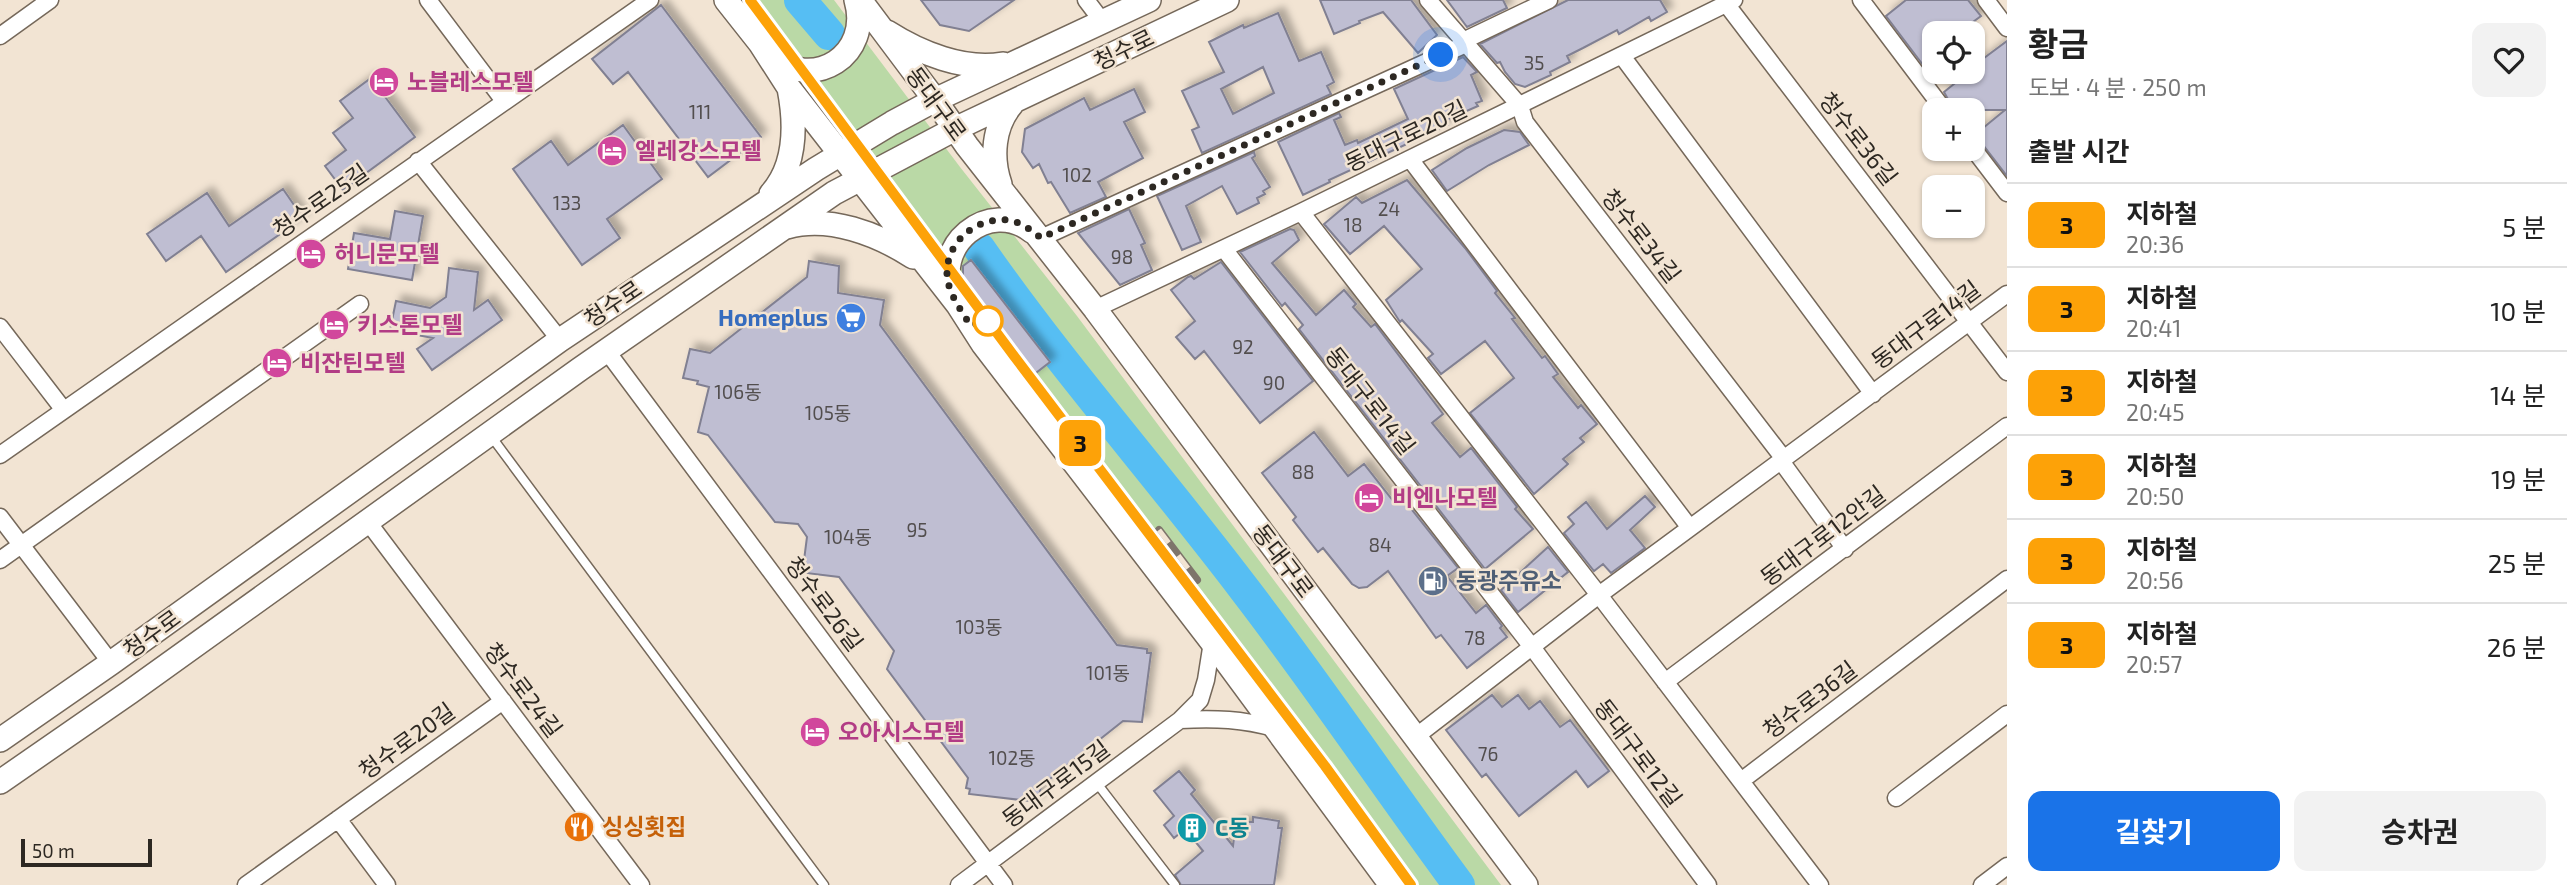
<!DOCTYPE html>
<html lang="ko">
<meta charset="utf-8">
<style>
body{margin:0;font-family:"Exo 2","Noto Sans KR",sans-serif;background:#f2f2f2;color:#222;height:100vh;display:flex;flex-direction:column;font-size:26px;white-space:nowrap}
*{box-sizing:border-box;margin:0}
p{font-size:23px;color:#767676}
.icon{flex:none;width:38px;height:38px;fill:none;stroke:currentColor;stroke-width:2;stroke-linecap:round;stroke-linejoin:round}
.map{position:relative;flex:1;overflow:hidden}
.panel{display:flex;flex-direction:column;background:#fff;width:560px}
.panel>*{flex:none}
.badge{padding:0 14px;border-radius:10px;font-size:24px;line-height:46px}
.fabs{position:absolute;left:1922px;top:21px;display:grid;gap:14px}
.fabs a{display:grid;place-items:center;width:63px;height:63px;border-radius:14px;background:#fff;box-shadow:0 2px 5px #0004;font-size:35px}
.scale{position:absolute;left:21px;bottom:18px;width:131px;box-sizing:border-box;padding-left:7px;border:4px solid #2d2822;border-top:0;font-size:19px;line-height:24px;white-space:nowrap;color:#2d2822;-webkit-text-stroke:5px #f2e4d3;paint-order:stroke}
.you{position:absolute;width:35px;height:35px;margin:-18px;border:5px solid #fff;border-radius:50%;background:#1a73e8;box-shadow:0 0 0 10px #1a73e833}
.map>.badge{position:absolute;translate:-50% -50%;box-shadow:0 0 0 4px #fff}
h2{padding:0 21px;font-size:26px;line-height:63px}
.round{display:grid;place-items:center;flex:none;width:74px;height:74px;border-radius:14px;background:#f2f2f2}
.overview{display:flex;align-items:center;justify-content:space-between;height:119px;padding:0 21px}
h1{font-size:33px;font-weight:700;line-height:52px}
.cta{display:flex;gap:14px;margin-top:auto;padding:14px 21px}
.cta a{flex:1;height:80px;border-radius:14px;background:#1a73e8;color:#fff;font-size:28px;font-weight:700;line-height:80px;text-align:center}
.cta a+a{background:#f2f2f2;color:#222}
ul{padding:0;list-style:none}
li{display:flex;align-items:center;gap:21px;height:84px;padding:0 21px;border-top:2px solid #e0e0e0}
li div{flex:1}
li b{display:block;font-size:26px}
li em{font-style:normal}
li .badge{min-width:77px;font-weight:700;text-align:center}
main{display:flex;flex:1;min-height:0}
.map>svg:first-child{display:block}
</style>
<main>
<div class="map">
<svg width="2007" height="885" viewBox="0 0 2007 885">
<defs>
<filter id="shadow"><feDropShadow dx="6" dy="-6" stdDeviation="3.5" flood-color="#0004"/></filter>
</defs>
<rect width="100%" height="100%" fill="#f2e4d3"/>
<path fill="#bad9a6" d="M757,0H834L960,167L1077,316L1501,885H1411L1251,671Z"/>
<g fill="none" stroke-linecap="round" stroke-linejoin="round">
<path stroke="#56bef3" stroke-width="32" d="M800,0L829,34
M979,248C1062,367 1158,475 1245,590C1319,686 1387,788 1459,885"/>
</g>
<path fill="#bfbed2" stroke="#818092" stroke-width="2" fill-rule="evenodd" filter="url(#shadow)" d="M921,0H1014L969,31L940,25Z
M1320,0H1411L1437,35L1418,53L1383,12L1359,21L1360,23L1334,34Z
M1447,0H1503L1507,8L1467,27Z
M1568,0H1660L1667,12L1651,21L1649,17L1619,34L1617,30L1583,48L1567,56L1570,62L1550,72L1551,75L1525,87L1515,84L1505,72L1500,62L1497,63L1480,44Z
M1906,0H1968L1981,16L1958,33H1934V73L1926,63L1923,65L1886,16Z
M661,5L761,137L708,177L628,72L613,84L592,59Z
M1278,13L1299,61L1321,52L1334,82L1327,86L1331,94L1202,153L1192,130L1199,127L1182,91L1224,72L1209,42L1243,25L1244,28ZM1263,67L1274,93L1233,114L1221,89Z
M2007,41V176L1980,141L1972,137L2005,110H1954L1944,92L1969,72H1972V67Z
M1463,57L1477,72L1471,75L1482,101L1476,103L1478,106L1446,120L1448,125L1329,180L1330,182L1303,195L1278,142L1339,113L1341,117L1334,120L1345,145L1357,140L1358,143L1408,119L1394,89Z
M371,78L415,137L343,190L325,166L346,150L333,133L353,118L340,101Z
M1134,89L1145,112L1124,122L1143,158L1098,182L1106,197L1070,213L1051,182L1048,183L1039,164L1033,168L1022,152L1025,129L1084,98L1090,110Z
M623,125L662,179L607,219L620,238L582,265L513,169L551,141L568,165Z
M1504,130L1520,132L1529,145L1489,165L1447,191L1432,170L1467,148Z
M1254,152L1255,156L1252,158L1270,187L1263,191L1265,194L1257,198L1259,203L1237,214L1222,186L1186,206L1201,242L1182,250L1157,196Z
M1407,180L1465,248L1497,291L1495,293L1515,318L1512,319L1542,358L1545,356L1558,374L1553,377L1578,408L1581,405L1597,424L1580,438L1584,442L1563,459L1568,464L1534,494L1470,413L1514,378L1485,341L1441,374L1428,358L1433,354L1402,320L1400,322L1386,300L1422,269L1384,226L1350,254L1324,224L1356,197L1362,203Z
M283,189L303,218L226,272L201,236L166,261L147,234L207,193L229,226Z
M1129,209L1145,243L1141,245L1152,270L1120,285L1078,233Z
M395,211L423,216L412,280L348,269L354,233L390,239Z
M1290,229L1294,230L1299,240L1272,263L1316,315L1344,290L1356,304L1353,307L1371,327L1375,324L1443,414L1432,423L1460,457L1471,448L1517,507L1515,509L1533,529L1485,569L1299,329L1303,325L1285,303L1282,306L1240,252Z
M971,260L1050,362L1028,379L994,336L968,294L963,277V266Z
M809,261L839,266L838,293L884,300L880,325L1117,645L1147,649V653H1151L1142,722L1123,721L1041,786L1038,802L969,794L970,789L966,788L968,778L887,669L894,651L839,577L806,573L807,568H803L807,537L798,524L775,522L708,435L698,432L709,387L697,384L698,381L683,378L690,349L710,353L807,277Z
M1221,262L1313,381L1260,423L1204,351L1195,359L1176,337L1195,321L1171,290L1188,277L1191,276L1194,279Z
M449,268L478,272L474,310L488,300L502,320L432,370L417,349L433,338L390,330L396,301L430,308L446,297Z
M1314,432L1348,476L1364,464L1394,502L1401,496L1458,568L1447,576L1476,613L1486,605L1502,626L1500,628L1507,637L1467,668L1441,635L1436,638L1388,571L1367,587L1359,588L1352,584L1323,548L1318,552L1293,520L1296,517L1262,473Z
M1645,496L1655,507L1630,530L1645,548L1611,573L1603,564L1594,571L1564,533L1574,524L1568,517L1586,502L1607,529Z
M1548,547L1568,572L1518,612L1501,590Z
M1492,695L1502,707L1518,695L1529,709L1540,701L1560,727L1570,720L1609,771L1588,787L1576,771L1519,816L1486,774L1482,777L1446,730Z
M1179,771L1195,790L1191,794L1233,846L1236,822H1253V817L1279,821L1278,828H1282L1274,885H1181L1175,875L1203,851L1185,829L1174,838L1164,825L1174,816L1154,791Z"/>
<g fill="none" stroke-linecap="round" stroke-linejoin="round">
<g stroke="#75685a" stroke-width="11">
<path id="lane" d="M491,436L824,885
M1096,782L1175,885"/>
</g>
<g stroke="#75685a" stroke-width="19">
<path id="street" d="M428,0L504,101
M1086,0L1102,21
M1428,0L1520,106L1525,122L1784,459
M1728,0L1727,5L2007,372
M1861,0L1944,110
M1986,0L2007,28
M0,36L50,0
M1463,41L1549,0
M1622,56L1873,394
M1972,147L2007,193
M1410,159L1690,528
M418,161L560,340
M1301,212L1599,595L1820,885
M1041,238L1466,44
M1224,249L1532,647L1708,885
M1095,309L1301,212L1734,0
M0,327L63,409
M606,350L1004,885
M0,455L650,0
M1781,461L1845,549
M0,517L111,663
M368,522L641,885
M0,560L360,304
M1665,682L2007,426
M1180,720C1214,718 1244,719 1277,729
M1414,738L1599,595L2007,294
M1741,781L2007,579
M1896,798L2007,714
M338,819L387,885
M246,885L503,701
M959,885L1180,720L1200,700L1206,680L1212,642
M1982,885L2007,866"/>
</g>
<g stroke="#75685a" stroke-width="26">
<path id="secondary" d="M726,0L760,43L789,88L958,305L983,344L1212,642L1391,885
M860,0L935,100L967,146L1095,309L1526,885
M887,32C920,53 964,71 1003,64
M770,56C814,92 872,55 856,0
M1000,184C991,158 993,126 1012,104
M771,194C796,166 796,124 789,88
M787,227C829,215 878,234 913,257
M954,297C929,247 989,196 1033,232
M0,740L111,663L560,340L816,169L892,123L935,100L1149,0
M0,782L130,692L580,369L834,193L955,129L1227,0"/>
</g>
<use href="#lane" stroke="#fff" stroke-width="8"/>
<use href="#street" stroke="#fff" stroke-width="16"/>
<use href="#secondary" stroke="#fff" stroke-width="23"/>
<g stroke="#7e756b" stroke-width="8">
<path id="rail" d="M750,0L998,334L1325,766L1411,885
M1159,530L1197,580"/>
</g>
<use href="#rail" stroke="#f2e4d3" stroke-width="5" stroke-dasharray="16" stroke-linecap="butt"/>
</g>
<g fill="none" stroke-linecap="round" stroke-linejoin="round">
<g stroke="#fff" stroke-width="16">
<path id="line" d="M750,0L1014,356L1325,766L1411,885"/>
</g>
<use href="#line" stroke="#fda208" stroke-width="10"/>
<path stroke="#2d2822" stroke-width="7" stroke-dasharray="0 12.6" d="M988,321L970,325C960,308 946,291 947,270C949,239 978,217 1008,220C1021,222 1031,230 1041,238L1441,55"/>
</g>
<defs>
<g id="hotel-disc" transform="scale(1.575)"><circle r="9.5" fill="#d1479c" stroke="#f2e4d3"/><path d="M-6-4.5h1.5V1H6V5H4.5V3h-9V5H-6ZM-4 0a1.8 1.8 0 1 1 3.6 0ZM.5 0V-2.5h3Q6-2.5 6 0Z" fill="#fff"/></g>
<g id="supermarket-disc" transform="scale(1.575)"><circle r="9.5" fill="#3f7fe0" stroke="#f2e4d3"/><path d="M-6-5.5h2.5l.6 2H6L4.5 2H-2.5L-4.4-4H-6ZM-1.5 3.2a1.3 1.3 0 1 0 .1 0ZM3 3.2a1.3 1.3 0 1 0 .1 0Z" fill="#fff"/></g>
<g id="fuel-disc" transform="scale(1.575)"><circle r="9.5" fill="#5c6f8a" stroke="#f2e4d3"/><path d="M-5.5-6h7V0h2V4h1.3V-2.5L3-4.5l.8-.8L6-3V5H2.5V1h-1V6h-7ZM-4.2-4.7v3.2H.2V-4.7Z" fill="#fff"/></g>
<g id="restaurant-disc" transform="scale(1.575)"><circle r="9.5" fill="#e8710a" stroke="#f2e4d3"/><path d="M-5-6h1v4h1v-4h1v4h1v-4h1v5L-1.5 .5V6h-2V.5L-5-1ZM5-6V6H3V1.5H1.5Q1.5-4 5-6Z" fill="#fff"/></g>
<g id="building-disc" transform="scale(1.575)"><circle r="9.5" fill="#0f9aa8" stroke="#f2e4d3"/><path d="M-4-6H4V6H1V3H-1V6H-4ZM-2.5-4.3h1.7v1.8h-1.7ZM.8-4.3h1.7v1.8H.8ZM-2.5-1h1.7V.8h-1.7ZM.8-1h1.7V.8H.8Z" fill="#fff"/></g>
</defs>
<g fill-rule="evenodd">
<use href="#hotel-disc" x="384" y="82"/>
<use href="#hotel-disc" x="612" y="151"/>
<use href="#hotel-disc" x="311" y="254"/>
<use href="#supermarket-disc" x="851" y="318"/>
<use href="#hotel-disc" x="334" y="325"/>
<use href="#hotel-disc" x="277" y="363"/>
<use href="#hotel-disc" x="1369" y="498"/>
<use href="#fuel-disc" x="1433" y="581"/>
<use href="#hotel-disc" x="815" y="732"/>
<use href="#restaurant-disc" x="579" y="827"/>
<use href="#building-disc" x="1192" y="828"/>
</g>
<circle fill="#fff" stroke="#fda208" stroke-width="3.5" cx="988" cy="321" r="14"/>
<g text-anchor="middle" stroke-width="5" stroke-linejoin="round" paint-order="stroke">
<g font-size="19" fill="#524e4e">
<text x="1534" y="70">35</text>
<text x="700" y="119">111</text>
<text x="1077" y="182">102</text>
<text x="567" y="210">133</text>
<text x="1389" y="216">24</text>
<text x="1353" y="232">18</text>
<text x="1122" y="264">98</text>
<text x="1243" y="354">92</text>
<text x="1274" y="390">90</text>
<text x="738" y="399">106동</text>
<text x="828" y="420">105동</text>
<text x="1303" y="479">88</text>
<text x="917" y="537">95</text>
<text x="848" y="544">104동</text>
<text x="1380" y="552">84</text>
<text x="979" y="634">103동</text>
<text x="1475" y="645">78</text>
<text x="1108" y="680">101동</text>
<text x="1488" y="761">76</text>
<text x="1012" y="765">102동</text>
</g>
<g font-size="23" fill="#2d2822" stroke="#f2e4d3">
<text transform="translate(1124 50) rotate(-26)" y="8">청수로</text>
<text transform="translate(936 104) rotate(54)" y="8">동대구로</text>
<text transform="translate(1406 136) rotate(-26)" y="8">동대구로20길</text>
<text transform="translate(1858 139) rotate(52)" y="8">청수로36길</text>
<text transform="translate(321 201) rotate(-35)" y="8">청수로25길</text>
<text transform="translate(1641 236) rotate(52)" y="8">청수로34길</text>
<text transform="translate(613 304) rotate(-34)" y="8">청수로</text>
<text transform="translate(1926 325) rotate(-37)" y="8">동대구로14길</text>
<text transform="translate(1370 401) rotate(52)" y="8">동대구로14길</text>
<text transform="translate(1823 536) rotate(-37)" y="8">동대구로12안길</text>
<text transform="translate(1283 561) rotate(53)" y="8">동대구로</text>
<text transform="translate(824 604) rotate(53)" y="8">청수로26길</text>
<text transform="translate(152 634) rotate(-36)" y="8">청수로</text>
<text transform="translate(523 690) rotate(53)" y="8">청수로24길</text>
<text transform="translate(1810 700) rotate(-37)" y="8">청수로36길</text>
<text transform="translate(407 741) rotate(-36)" y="8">청수로20길</text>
<text transform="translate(1638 753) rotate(53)" y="8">동대구로12길</text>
<text transform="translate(1056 784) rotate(-37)" y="8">동대구로15길</text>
</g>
<g font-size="23" font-weight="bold" fill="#b23c85" stroke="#f2e4d3" text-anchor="start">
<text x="407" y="90">노블레스모텔</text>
<text x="635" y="159">엘레강스모텔</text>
<text x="334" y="262">허니문모텔</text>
<text x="357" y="333">키스톤모텔</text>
<text x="300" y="371">비잔틴모텔</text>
<text x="1392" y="506">비엔나모텔</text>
<text x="838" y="740">오아시스모텔</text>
</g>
<g font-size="23" font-weight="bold" fill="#366cbe" stroke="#f2e4d3" text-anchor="end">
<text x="828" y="326">Homeplus</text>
</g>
<g font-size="23" font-weight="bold" fill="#4e5e75" stroke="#f2e4d3" text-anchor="start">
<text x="1456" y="589">동광주유소</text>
</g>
<g font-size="23" font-weight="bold" fill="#c56008" stroke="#f2e4d3" text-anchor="start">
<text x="602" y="835">싱싱횟집</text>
</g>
<g font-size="23" font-weight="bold" fill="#0d838f" stroke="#f2e4d3" text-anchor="start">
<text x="1215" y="836">C동</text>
</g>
</g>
</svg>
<div class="fabs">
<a><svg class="icon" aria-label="locate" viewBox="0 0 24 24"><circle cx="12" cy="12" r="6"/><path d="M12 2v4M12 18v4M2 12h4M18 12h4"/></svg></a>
<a>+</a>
<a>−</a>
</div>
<div class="scale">50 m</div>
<div class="you" style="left:1441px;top:55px"></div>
<b class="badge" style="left:1080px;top:443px;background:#fda208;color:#111">3</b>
</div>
<section class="panel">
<div class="overview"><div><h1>황금</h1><p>도보 · 4 분 · 250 m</p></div><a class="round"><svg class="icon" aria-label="heart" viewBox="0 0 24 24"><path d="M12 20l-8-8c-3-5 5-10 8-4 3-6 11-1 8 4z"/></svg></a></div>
<h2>출발 시간</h2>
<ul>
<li><span class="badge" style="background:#fda208;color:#111">3</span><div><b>지하철</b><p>20:36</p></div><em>5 분</em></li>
<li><span class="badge" style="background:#fda208;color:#111">3</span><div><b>지하철</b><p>20:41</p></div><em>10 분</em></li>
<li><span class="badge" style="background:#fda208;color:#111">3</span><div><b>지하철</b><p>20:45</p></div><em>14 분</em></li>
<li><span class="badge" style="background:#fda208;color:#111">3</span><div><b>지하철</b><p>20:50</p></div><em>19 분</em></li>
<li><span class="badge" style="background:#fda208;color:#111">3</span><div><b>지하철</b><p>20:56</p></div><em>25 분</em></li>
<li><span class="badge" style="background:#fda208;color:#111">3</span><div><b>지하철</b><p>20:57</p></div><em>26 분</em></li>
</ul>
<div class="cta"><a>길찾기</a><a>승차권</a></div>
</section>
</main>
